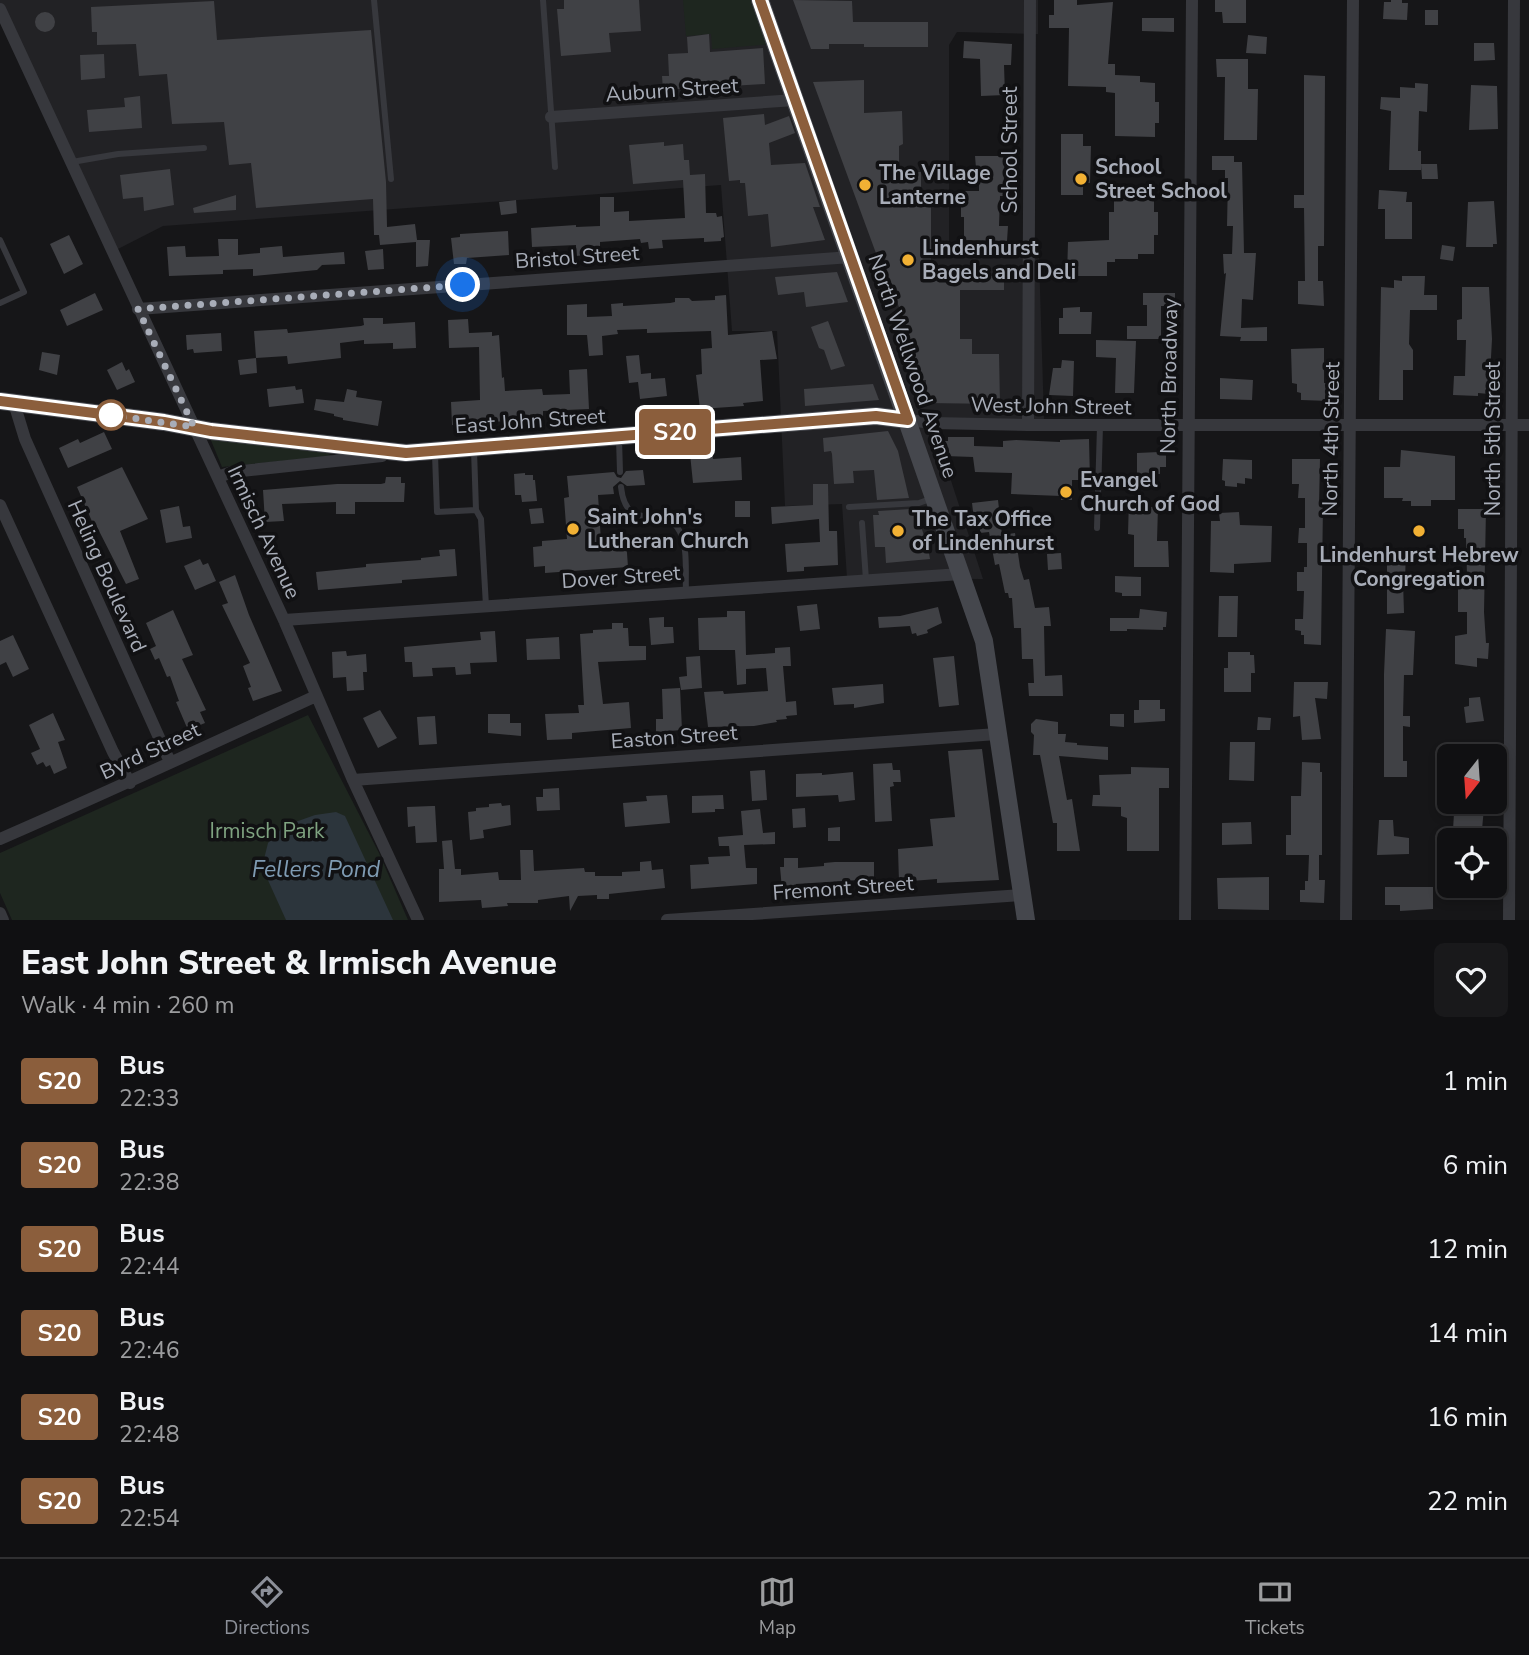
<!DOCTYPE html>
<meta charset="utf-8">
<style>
body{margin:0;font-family:"Nunito Sans",sans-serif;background:#19191b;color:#f1f3f6;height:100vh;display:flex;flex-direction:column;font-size:26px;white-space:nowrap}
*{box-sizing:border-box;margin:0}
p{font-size:23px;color:#9c9d9f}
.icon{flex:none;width:38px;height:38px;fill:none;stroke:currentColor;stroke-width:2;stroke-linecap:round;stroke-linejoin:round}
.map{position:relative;height:920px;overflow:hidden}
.details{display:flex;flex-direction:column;background:#101012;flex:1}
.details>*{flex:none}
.badge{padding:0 14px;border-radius:5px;font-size:24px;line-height:46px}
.needle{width:46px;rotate:197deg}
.buttons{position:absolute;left:1437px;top:744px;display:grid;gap:14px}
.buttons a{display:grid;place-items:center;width:70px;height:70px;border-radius:10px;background:#101012;box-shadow:0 4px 10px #0003,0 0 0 2px #303032;font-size:35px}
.you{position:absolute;width:35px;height:35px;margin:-18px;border:5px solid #fff;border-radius:50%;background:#1a73e8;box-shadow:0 0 0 10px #1a73e833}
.map>.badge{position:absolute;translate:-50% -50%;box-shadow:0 0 0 4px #fff}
.round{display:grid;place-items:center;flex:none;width:74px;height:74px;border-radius:10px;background:#19191b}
.head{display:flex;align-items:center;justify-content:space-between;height:119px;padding:0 21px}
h1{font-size:33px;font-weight:800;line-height:52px}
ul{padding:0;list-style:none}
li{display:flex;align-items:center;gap:21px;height:84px;padding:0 21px}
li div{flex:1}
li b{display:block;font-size:26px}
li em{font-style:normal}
li .badge{min-width:77px;font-weight:700;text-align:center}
.tab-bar{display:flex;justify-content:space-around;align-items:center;height:98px;border-top:2px solid #303032;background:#101012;font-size:19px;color:#9c9d9f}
.tab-bar a{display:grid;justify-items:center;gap:4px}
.tab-bar .on{color:#8c9099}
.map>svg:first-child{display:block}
</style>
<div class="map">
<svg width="1529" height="920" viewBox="0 0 1529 920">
<rect width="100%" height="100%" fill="#161618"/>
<path fill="#222225" d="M0,0H1038V34L957,32L949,45V253L1039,257L1044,419H931L983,579L847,578L842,504L785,506L777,331H732L721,185L163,226L116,250L0,4Z"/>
<path fill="#1e261f" d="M683,0H758L773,44L712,49L711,34L686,36Z
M210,438L327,453L332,456L222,467Z
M308,715L379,853L408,920H12L0,893V853Z"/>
<path fill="#2c353c" d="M336,812L345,816L393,920H286L262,867L268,843L284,826L315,815Z"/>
<path fill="#404145" d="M564,0H639L641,31L609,33L611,52L561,56L557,9H564Z
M793,0L852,1L853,22H928V47H864V44H829V49H811Z
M1054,0H1077V5L1113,2L1108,64H1115V75L1140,76V82L1155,83V102H1159V123H1155V137L1115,136V93L1106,92V87L1068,86L1069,28H1049V15H1054Z
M1215,0H1246V23H1223L1222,12H1215Z
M1391,0H1402V3H1408L1407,20L1383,19L1384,2H1391Z
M214,1L217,40L371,30L386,182L387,227L415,224L417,240H430L428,266L416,267V242L380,245L379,235H374L373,199L256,208L251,163L229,165L224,122L172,124L167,74L139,76L136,44L97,45V32H92L91,7Z
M1425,10H1438V25H1425Z
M35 22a10 10 0 1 1 20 0a10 10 0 1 1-20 0Z
M1142,18H1174V32L1142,31Z
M709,34L710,52L763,48L765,84L663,90L662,76H669L668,54L688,53L687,37Z
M1248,35L1267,37L1266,54L1246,53Z
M964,41L1012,44L1011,65H1004L1005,95L981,96L980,59L963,58Z
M1474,43H1494L1495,60L1474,61Z
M104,54L105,78L81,80L80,55Z
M1216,59H1248V89H1258L1257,140H1224L1225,77H1217Z
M1304,75L1325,76L1324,246H1318V281H1323L1324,306L1298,304V281H1305L1304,208H1294V195H1304Z
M864,80V113L902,111L903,144L899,146V167H903V172H921V207H931V273L988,271V276L1004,275V290H960V339H972V354H999L1000,404L926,403V380H917L902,338L910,339L893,290L891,291L888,281L885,256H877L813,82Z
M1415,83L1428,84L1427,112L1419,111L1418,151H1421V170H1389L1391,111L1380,109L1381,97L1400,98V87L1415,88Z
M1471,85L1497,86L1498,129L1469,130Z
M140,96L142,128L89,132L87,110L125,107L124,98Z
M764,114L765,125L789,116L795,133L769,143L771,165L805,163L820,207H813L825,240L771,247L768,214L748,216L745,183H740V180L729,181L723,118Z
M1061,134H1083V146H1091L1090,183L1083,182V195H1061Z
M664,142V146L683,144L684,160H689L690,175L705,174L706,213H716L717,217L722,216L724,237L721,238V241L704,242V238L662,240L663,248L649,249L648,242L641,243L640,239L600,242V247H594L595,254L576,256V245L532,247L531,228L576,225V227L600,226V197H614V212L629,211V221L685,218L683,180L633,184L629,145Z
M975,156H1001L1005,158L1003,196H1000L999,226H1008L1007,241L964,240V217H961V191H979V168H976Z
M1212,156H1234V162H1242L1244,253H1256L1253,300L1242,299L1241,328L1267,327V341H1240L1241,337L1220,336L1226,273L1224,274L1223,254H1232L1233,226H1227L1228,178H1225V170H1212Z
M1421,164H1437L1438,179H1422Z
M170,169L174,205L144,211L143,197L123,199L120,175Z
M1379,190L1407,192L1406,202H1412V239H1385V209H1378Z
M236,195V210L194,213L193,208Z
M1114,198H1154V212H1158V235H1154V254H1138V259H1115V262H1107V276H1067L1068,242L1109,240V212H1114Z
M516,200L517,213L501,215L499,202Z
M1494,201L1497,244H1493V247H1466L1468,202Z
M508,231L509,255L467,258L466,264H454L451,238L460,237V234Z
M69,235L83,264L64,274L50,244Z
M218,239H238V255L260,253V248L282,246L283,257L344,252L345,264L322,265L317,270L253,276V269L223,270V274L169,276L167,247L185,246L186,257L219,256Z
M1442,245L1455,247L1453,261L1440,259Z
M383,249L384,269L368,270L365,251Z
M837,272L848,302L806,307L804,292L778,295L775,277Z
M1402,276H1425L1424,295H1437V310H1410L1409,344L1413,350V370H1403V400H1379L1381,287L1394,288V280L1402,281Z
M1462,287H1489L1492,339L1489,394L1478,393V396L1453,395L1454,376H1465L1466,340H1457V320L1462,319Z
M95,293L103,310L67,326L60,310Z
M1143,293H1175V306H1161V339H1127V326H1147V305H1143Z
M726,295L728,335L772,331L777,359L760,360L763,401L743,403L744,406L700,409L696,375L702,374L701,349L712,348L711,331L647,333V329L617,330L618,334L602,336L603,355L589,356L587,335H567V305L587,304V317L612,316L611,304L623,303V306L670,303L675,302V298H689L692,301L715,300V296Z
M1080,307V312H1092L1091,334H1059V318H1063V308Z
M363,318H383V324L415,322L416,348L393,349V343L364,344V340L340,343L341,358L288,364L287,356L256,358L254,331L287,329L288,333L361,326L364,325Z
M468,319L469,333L492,332V336L499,335L502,378L504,377L505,391L542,389L543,395L570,394L569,370L587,369L589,409L543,411V416L506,417V421L452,425L451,402L480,400L479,347L449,348L448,320Z
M828,321L845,366L831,370L824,350L819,348L811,327Z
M221,333L222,351L194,353L193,349L187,350L186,335Z
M1096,340L1136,341L1134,393H1115L1116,358L1096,357Z
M1324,348V383H1329V401L1301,400V393L1297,392V384L1292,383L1291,349Z
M42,352L60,355L57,375L39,370Z
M639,355L641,374L651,373V379L665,378L667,396L640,399L638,382L629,383L626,356Z
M256,358L257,373L240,375L238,360Z
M1062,360L1074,361L1073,396L1049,395L1053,368H1061Z
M122,362L126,371L129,369L135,382L117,390L107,370Z
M1220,378L1253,380L1252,400L1220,399Z
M873,384L879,400L805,406L804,389Z
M295,386L296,390L302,389L304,403L269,407L267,389Z
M347,389L357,391L356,397L382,401L378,426L343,420V418L334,416V414L314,410L316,399L344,402Z
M888,431L898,451L909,498L877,500L874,470L853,471L854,483L834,484L832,454L831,451L824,452L823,438Z
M104,432L112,449L68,468L59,448L78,439L80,443Z
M948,437H974V446L1003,447V441L1016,440L1060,442V440L1089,439L1090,480H1072V500H1061V496L1011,494L1012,473L975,472L973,457L945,456V441H948Z
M1401,450L1455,456V500H1431V506H1411V501H1402L1403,498H1384V467H1400Z
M712,452L713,459L741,457L742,480L693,483L690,454Z
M1159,452V454H1166V467H1160V474H1152V485H1137V453Z
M1223,459L1252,460V479L1245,478V484L1237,483V487L1225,486V481L1222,480Z
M1292,459H1320L1319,506H1323L1321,645L1304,644V635H1301V631L1295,630V619H1303L1304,591H1297V572H1304V567H1307V543H1298L1299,528H1305V498H1298L1299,484H1292Z
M122,467L148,519L120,531L139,579L126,584L96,525L94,526L77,487Z
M643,470L645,485L627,486L620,481L613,487L614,494L598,495L601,541L626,539L628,567L545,573V566L534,567L533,547L542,546V541L567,539L564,498L569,497L567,476L614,472L617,477L621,478L626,471Z
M525,473V475H533V480H535L537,501L522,502L521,495H515L514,474Z
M386,477H401V483H405L404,502H355V514H336V502L282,504L284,521L265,522L263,490L337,484H381L385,483Z
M813,484H828L829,531H837L838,565L804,567V571L787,572L785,544L820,542L819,519L772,524L771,507L813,505Z
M1142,498L1140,507H1158L1157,541H1168L1169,567H1134V535L1128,534L1129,499Z
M998,500L1002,535L1015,533L1020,567L1024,580L1029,579L1035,608L1049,607L1051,626H1044L1045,676L1062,675L1063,696H1029L1028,683H1034L1033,659H1022L1021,628H1014L1012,598H1009L1008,593H1005L999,564L995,565L989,532L980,533V527L975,528L972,503Z
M735,501H750V517H735Z
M179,506L183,527L190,526L192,538L166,543L160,510Z
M542,508L544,523L531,524L529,509Z
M911,509V512L916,511L928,548L930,559L886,563L885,547H875L873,515H879L878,511Z
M1458,509H1486L1484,612L1486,643H1489L1488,659L1477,658V667L1455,664V636L1467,634V612H1458V588H1456V577L1467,576L1466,538H1464V529H1458Z
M1239,512L1240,525L1272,526L1271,562L1234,564V573L1210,572L1211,521H1220L1219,513Z
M455,549L457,576L402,580V583L318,590L316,572L366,567V564L421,560V558L440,556L439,550Z
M1387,549H1406L1405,581H1403L1404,613L1387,614Z
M1061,553L1062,569L1048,570L1047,554Z
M200,559L203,565L208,563L216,581L195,590L184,566Z
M235,575L249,615L282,691L253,701L248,688L251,687L243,666L250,663L222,605L228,603L219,582Z
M1115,576L1141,577V596H1122V593L1115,592Z
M1219,596H1238L1237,637H1218Z
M817,604L820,629L800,631L797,606Z
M938,607L942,623L927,630L928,633L917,636L916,633L912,634L910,626L879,628L878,617L900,616Z
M1140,609L1167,612L1166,627H1163V630L1127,629V631H1110V618H1139Z
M173,610L193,655L182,659L206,710L200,712L205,723L188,730L176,702L179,701L170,676L167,677L159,658L155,660L150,649L156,646L146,623Z
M727,611H745L746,655L775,653V648L790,647L791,666H783L786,702L796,701L797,715L786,716L787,719L776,720L777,722L754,726L708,727L704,692L723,691L724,694L768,691L766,668L746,669V684L737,685L735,650H699L698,618L727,617Z
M664,617V627H673L674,643L651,645L649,618Z
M612,623H623V628H628L629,646H646V660L598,662L603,704L629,702L631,728L572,733V739L547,740L545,714L579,713L578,705H584L580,634L593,633V630L612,629Z
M1386,629L1415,631L1413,675H1404L1403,716H1410V727L1403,726V761H1407V777H1384V674Z
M495,631L497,662L470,663L471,674L456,675L455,667L432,668L433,676L413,677L412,662H405L404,647L481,640L480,632Z
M13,635L29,669L13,677L6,662L0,665V641Z
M559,637L560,659L527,660L526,639Z
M346,651L347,656L366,654L367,672H363L364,690L347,691L346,677L333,678L332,652Z
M1228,652H1250V655H1254L1255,673H1251V692H1224V668H1228Z
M700,656L702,688L681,690L679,677L687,676L686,657Z
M954,656L959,705L939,707L933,658Z
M1294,682H1328L1327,699L1315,698L1321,739L1302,740L1300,716L1293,717Z
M883,684L884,703L854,708V704L834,705L832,688Z
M680,688L682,730L656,732V719H663L662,689Z
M1480,697L1484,721L1466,723L1464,707L1469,706V698Z
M1139,700H1160V709H1165V721L1134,723V710H1139Z
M380,710L397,738L378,748L363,718Z
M53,713L65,740L58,742L67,768L54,774L50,765L46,767L43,762L37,765L31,753L40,749L29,725Z
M488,714H510V723H521V736L488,733Z
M1110,714H1124V727L1110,726Z
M435,716L437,744L419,745L417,717Z
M1258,717L1271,718L1270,730H1257Z
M1036,719L1058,722V734H1066L1065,742L1077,743V745L1108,747V760L1059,756L1067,800L1072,799L1080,851H1057V823H1053L1040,755H1033L1034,735L1031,732V724Z
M1230,742H1255L1254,781L1229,780Z
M982,749L999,880L937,883V879L899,882L898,849L933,846L930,819L955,817L948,751Z
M1302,762L1320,763V772H1322V855H1319V880H1325L1324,903L1300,902V890H1305V881H1308L1309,855H1286V835H1291V796H1301Z
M892,763L893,770H900L901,782H893L894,786L890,787L892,821L875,822L873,764Z
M1131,767L1169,768V788H1159V851H1127V818L1121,816V807L1092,806L1093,795H1100L1099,775L1131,774Z
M765,770L767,800L752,801L750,771Z
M853,772L855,800L839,802L838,795L796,797V774L822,773V775Z
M559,788L560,810L537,811L536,797H543V789Z
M667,795L670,823L625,827L623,803L647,801L646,796Z
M723,795L724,809H715V812L692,813V796Z
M501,803L502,806L510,805L511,825L483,830L484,838L470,840L468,812L476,811V808L489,807V804Z
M432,806H435L437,842L416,843L415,826L408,827L407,807Z
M1466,807L1484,808L1481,840H1460V830H1453L1454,813L1466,814Z
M805,808L806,827L793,828L792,809Z
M760,809L763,833L775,832V844L744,845L746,868H757V884L691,889L690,865L709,864L708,857L730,856L729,846H719L718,837L743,835L741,811Z
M1379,820H1393L1394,836L1409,838V854L1377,855Z
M1251,822L1252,844L1222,845V823Z
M840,827V841H828V828Z
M452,840L455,869H461V875L498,872L499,880H521L520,850H533L534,871L584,868L585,872H595V876H622V872L640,871V862L651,861L652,870L663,869L665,888L609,894V899H597V895L578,896L570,911L569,896L538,900V903H507L508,906L482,908L481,900L439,902V869H444L442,841Z
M784,858H798V868L824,866V863L835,862H874V879L796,884V889H782L780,867H784Z
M1269,877V910L1218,909L1217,878Z
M1385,887H1433V909L1400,911V905H1385Z"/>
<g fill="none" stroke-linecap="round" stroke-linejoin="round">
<path stroke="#37383d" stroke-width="6" d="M374,0L391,179
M543,0L555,167
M72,162L118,154L204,148
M0,240L24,292L0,303
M619,439L620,472
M435,454L437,512L476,510L474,450
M621,487C626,534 661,505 677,527C689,543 685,573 686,592
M849,507L919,503L933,498
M476,510L481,519L486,606
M862,523L866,580
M1097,528L1100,426"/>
<path stroke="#37383d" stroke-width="12" d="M0,9L284,620L353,780L418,920
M551,117L795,100
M138,309L851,257
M14,403L25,439L170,762
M908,420L932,423L1028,425H1529
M1028,425L1030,0
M218,477L232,472L382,456
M0,505L113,752L130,783
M284,620L961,574
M353,780L997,734
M0,839C106,793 211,744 316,696
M0,913L3,920
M667,920L1022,895
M1185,920L1192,0
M1346,920L1353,0
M1509,920L1514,0"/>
<path stroke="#45474d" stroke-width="18" d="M760,0L984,641L1026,920
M0,401L164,422L211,431L406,453L876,416L908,420"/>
</g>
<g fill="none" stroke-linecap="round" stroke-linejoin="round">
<g stroke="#fff" stroke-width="16">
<path id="line" d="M0,401L164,422L211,431L406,453L876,416L908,420L760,0"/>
</g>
<use href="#line" stroke="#8b5e3c" stroke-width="10"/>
<path stroke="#a8adb8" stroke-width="7" stroke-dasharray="0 12.6" d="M111,415L194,427L138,309L463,285"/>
</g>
<g fill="#f2b134" stroke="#111113" stroke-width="2.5">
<circle cx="1081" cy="179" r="7"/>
<circle cx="865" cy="185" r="7"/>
<circle cx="908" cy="260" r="7"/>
<circle cx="1066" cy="492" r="7"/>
<circle cx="573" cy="529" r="7"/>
<circle cx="898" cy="531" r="7"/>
<circle cx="1419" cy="531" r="7"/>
</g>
<circle fill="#fff" stroke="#8b5e3c" stroke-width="3.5" cx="111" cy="415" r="14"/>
<g text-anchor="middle" stroke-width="7" stroke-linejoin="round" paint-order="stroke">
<g font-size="21" fill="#a8adb8" stroke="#111113">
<text transform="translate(672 90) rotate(-4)" y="7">Auburn Street</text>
<text transform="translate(1010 150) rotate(-90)" y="7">School Street</text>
<text transform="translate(577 257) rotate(-4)" y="7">Bristol Street</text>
<text transform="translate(913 366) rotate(71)" y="7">North Wellwood Avenue</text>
<text transform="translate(1169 376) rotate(-89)" y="7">North Broadway</text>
<text transform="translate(1051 406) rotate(1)" y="7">West John Street</text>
<text transform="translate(530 421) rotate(-4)" y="7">East John Street</text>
<text transform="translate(1331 439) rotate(-89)" y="7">North 4th Street</text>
<text transform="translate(1493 439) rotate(-90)" y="7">North 5th Street</text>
<text transform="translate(264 532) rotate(65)" y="7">Irmisch Avenue</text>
<text transform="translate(107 576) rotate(66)" y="7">Heling Boulevard</text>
<text transform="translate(621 577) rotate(-4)" y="7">Dover Street</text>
<text transform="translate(674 737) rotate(-4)" y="7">Easton Street</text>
<text transform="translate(150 751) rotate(-25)" y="7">Byrd Street</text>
<text transform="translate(843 888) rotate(-4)" y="7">Fremont Street</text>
</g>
<g font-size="21" font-weight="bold" fill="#a8adb8" stroke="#111113" text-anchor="start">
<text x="1095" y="174">School<tspan x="1095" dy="24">Street School</tspan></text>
<text x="879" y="180">The Village<tspan x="879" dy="24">Lanterne</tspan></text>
<text x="922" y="255">Lindenhurst<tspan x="922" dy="24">Bagels and Deli</tspan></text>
<text x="1080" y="487">Evangel<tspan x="1080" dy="24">Church of God</tspan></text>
<text x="587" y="524">Saint John's<tspan x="587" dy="24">Lutheran Church</tspan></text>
<text x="912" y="526">The Tax Office<tspan x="912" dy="24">of Lindenhurst</tspan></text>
<text x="1419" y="562" text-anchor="middle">Lindenhurst Hebrew<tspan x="1419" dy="24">Congregation</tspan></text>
</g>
<g font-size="21" fill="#7fa381" stroke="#111113">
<text x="267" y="838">Irmisch Park</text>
</g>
<g font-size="23" font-style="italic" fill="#7f9bb3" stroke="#111113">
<text x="316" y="877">Fellers Pond</text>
</g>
</g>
</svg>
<div class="buttons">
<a><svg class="needle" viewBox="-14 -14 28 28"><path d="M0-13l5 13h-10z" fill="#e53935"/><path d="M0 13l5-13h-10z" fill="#9c9d9f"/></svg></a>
<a><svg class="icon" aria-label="locate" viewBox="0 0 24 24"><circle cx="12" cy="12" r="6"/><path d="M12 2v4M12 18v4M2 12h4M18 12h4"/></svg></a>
</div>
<div class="you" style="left:463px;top:285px"></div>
<b class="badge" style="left:675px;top:432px;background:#8b5e3c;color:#fff">S20</b>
</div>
<section class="details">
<div class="head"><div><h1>East John Street &amp; Irmisch Avenue</h1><p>Walk · 4 min · 260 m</p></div><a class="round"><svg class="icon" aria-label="heart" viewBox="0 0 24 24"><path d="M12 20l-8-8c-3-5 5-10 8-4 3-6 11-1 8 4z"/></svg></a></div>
<ul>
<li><span class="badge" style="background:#8b5e3c;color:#fff">S20</span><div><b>Bus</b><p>22:33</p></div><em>1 min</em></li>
<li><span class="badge" style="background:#8b5e3c;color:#fff">S20</span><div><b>Bus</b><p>22:38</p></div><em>6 min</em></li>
<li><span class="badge" style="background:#8b5e3c;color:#fff">S20</span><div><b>Bus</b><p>22:44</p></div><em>12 min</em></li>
<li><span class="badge" style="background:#8b5e3c;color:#fff">S20</span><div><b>Bus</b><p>22:46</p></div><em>14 min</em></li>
<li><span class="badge" style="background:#8b5e3c;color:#fff">S20</span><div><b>Bus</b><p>22:48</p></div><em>16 min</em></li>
<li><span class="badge" style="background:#8b5e3c;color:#fff">S20</span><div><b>Bus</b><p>22:54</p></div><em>22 min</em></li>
</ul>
</section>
<nav class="tab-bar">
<a class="on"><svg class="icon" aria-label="directions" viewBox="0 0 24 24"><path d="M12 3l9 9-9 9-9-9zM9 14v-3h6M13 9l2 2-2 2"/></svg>Directions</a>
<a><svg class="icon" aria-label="map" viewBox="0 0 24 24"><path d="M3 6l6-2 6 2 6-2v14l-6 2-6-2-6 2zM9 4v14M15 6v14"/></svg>Map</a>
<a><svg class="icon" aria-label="tickets" viewBox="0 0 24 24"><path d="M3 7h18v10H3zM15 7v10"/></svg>Tickets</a>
</nav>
